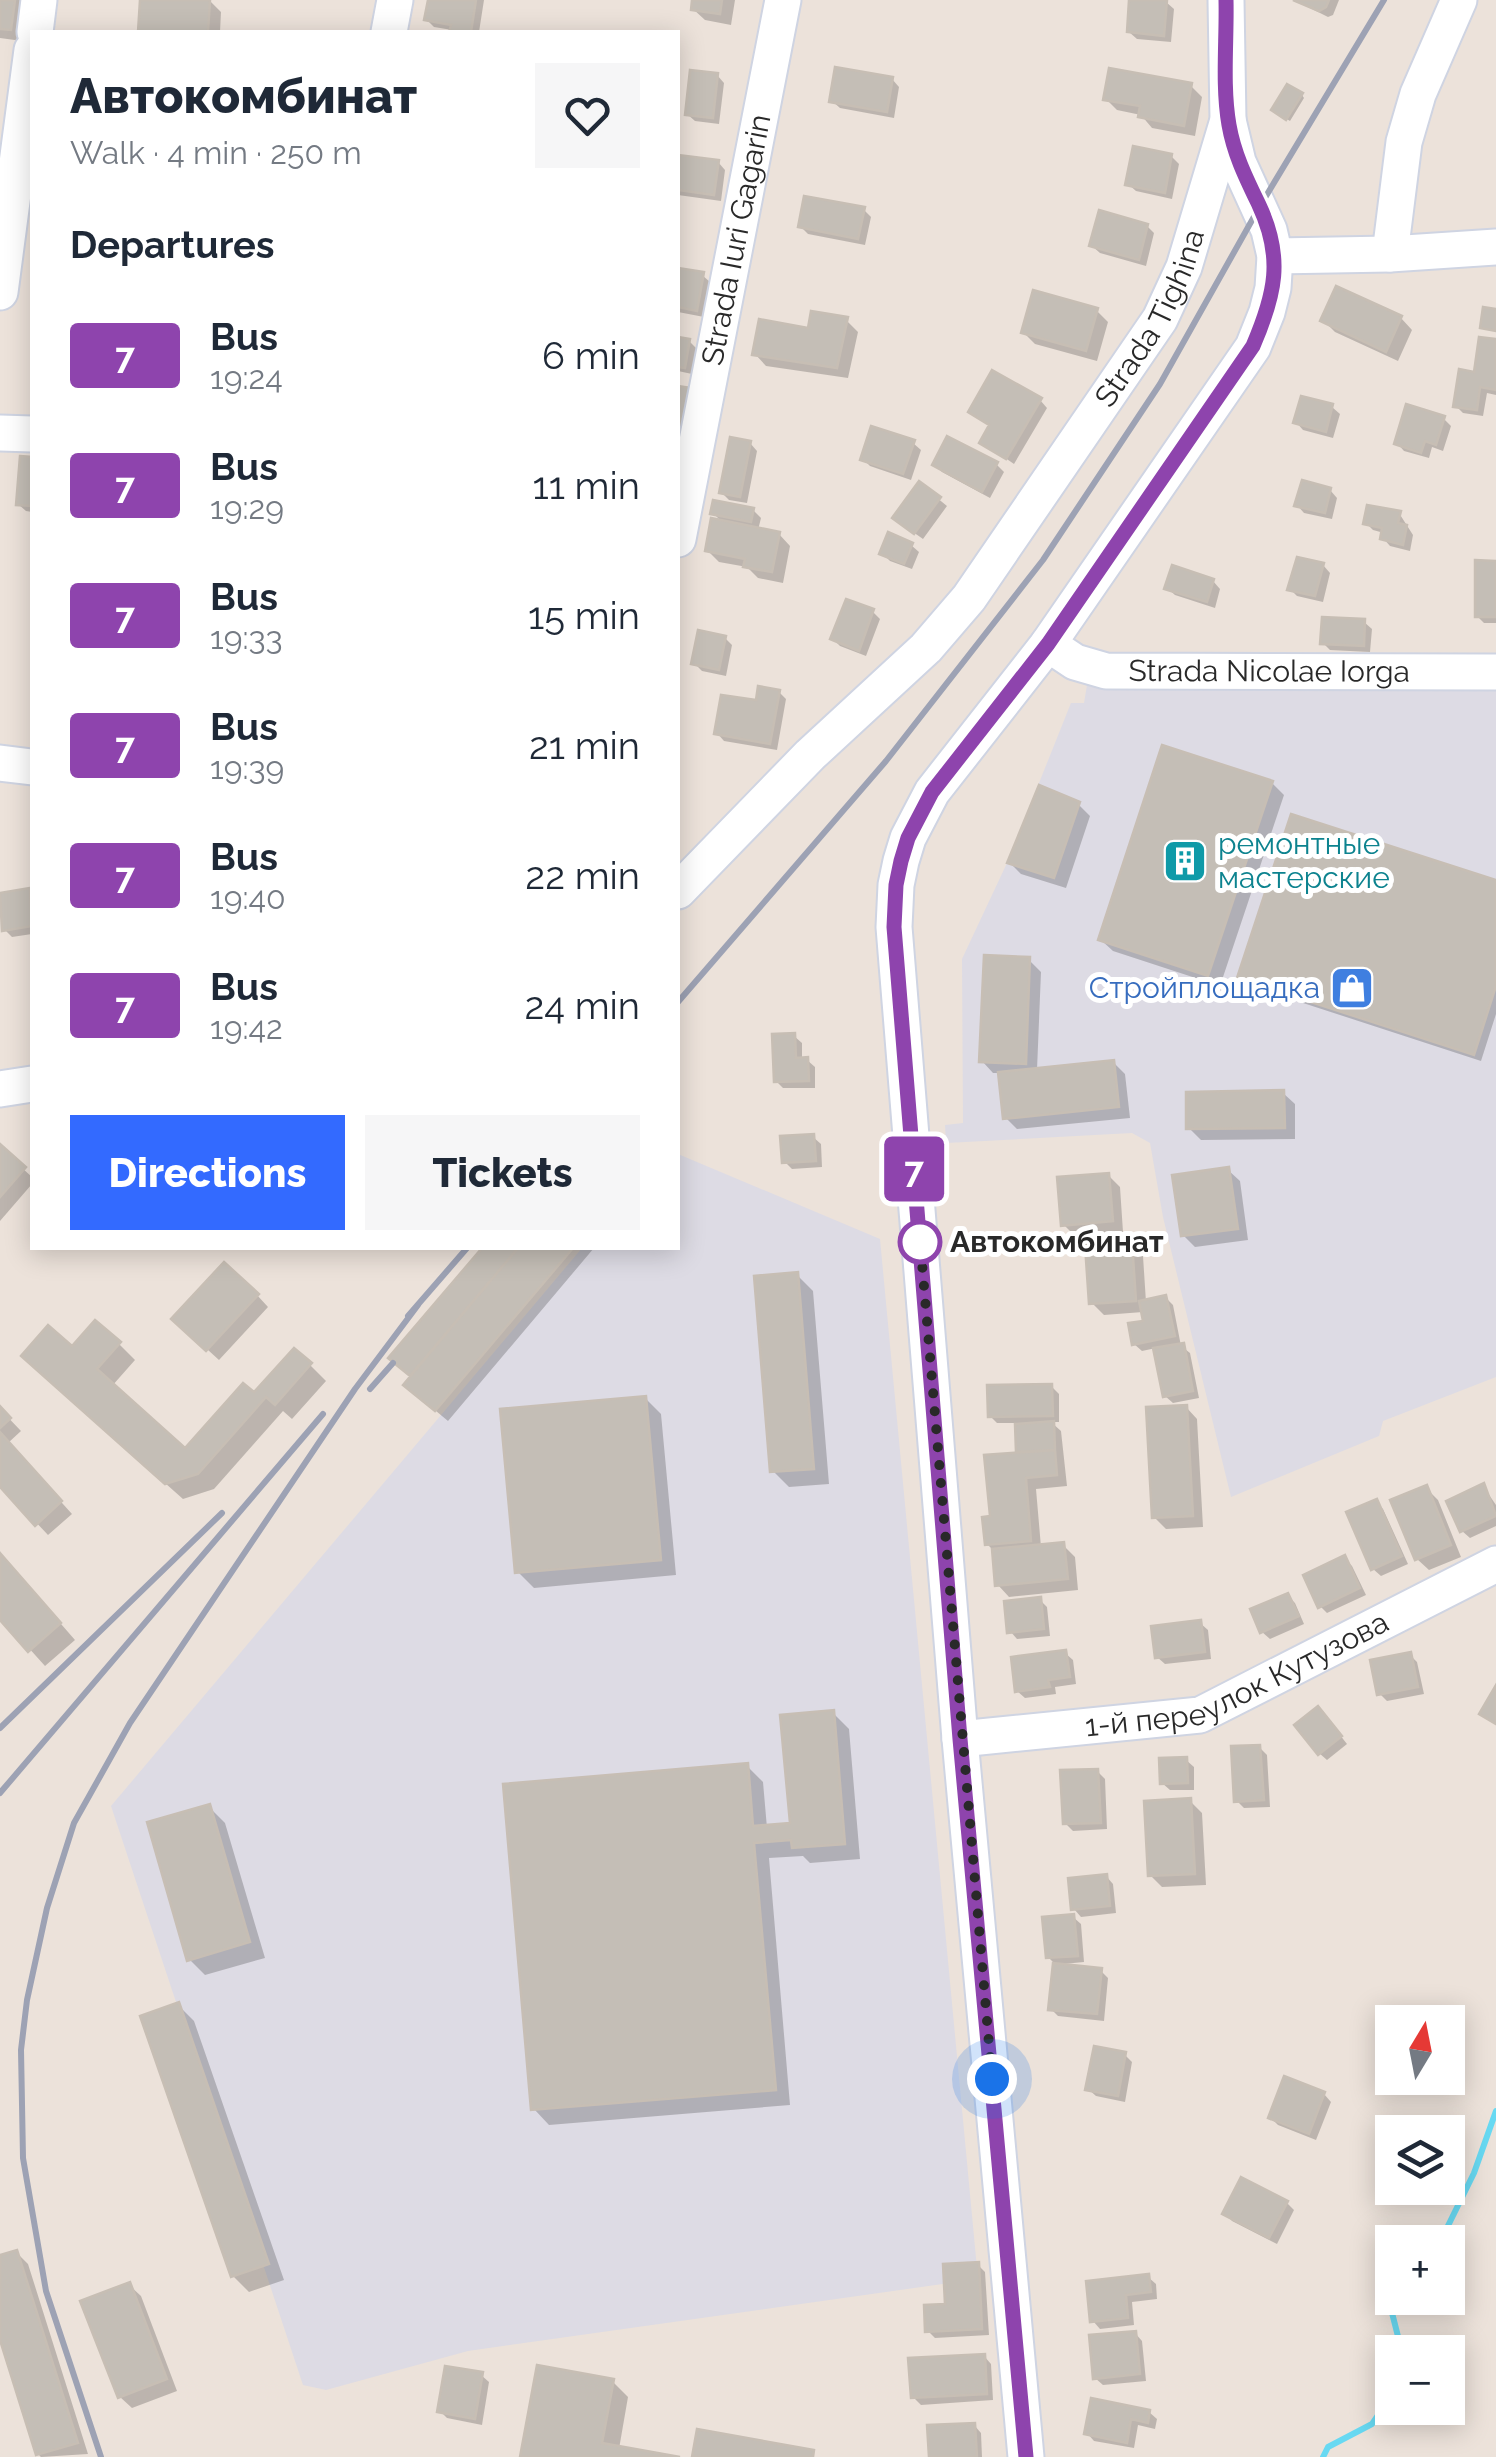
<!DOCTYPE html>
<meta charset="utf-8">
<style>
body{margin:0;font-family:Raleway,sans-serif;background:#f6f6f7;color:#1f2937;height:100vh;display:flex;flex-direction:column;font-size:38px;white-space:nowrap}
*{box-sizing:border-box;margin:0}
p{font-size:32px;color:#747a83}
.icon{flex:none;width:55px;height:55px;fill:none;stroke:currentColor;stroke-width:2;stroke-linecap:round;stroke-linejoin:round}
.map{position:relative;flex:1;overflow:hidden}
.drawer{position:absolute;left:30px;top:30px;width:650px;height:1220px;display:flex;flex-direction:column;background:#fff;border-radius:0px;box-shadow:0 5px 25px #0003}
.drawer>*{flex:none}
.badge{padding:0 20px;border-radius:8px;font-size:35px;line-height:65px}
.needle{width:65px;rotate:10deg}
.controls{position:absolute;left:1375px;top:2005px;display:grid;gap:20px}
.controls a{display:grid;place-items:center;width:90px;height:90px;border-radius:0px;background:#fff;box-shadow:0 5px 25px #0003;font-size:50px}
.you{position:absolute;width:50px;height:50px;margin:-25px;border:8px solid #fff;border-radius:50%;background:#1a73e8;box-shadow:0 0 0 15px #1a73e833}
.map>.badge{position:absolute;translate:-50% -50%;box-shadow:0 0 0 5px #fff}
h2{padding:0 40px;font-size:38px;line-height:90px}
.round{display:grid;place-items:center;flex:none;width:105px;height:105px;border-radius:0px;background:#f6f6f7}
.overview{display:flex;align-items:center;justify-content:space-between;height:170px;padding:0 40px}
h1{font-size:48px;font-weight:800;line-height:75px}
.button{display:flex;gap:20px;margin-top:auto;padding:20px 40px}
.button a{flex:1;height:115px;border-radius:0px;background:#336aff;color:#fff;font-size:40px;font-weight:800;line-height:115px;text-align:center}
.button a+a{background:#f6f6f7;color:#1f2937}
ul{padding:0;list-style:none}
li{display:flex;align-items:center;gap:30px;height:130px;padding:0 40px}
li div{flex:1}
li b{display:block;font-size:38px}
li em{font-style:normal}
li .badge{min-width:110px;font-weight:700;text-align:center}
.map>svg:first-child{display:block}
</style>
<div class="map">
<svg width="1496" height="2457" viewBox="0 0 1496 2457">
<rect width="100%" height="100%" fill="#ece2da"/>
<path fill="#dddbe4" d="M1496,683V1377L1383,1421L1379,1436L1231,1497L1163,1217L1150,1143L1132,1133L946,1143L945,1125L963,1123L962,959L1007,863L1071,703H1084L1087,685Z
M678,1154L880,1239L978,2279L468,2351L326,2390L303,2385L111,1806L582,1248H678Z"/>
<path fill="#0003" d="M0,0H22V41L0,38Z
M142,0H209L221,12L220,32H141Z
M430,0H484L479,32H452V30L434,27L427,20Z
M695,0H735L731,25L705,20L693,9Z
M1132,0L1166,2L1174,9L1171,42L1137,39L1129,32Z
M1294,0H1339L1333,15L1328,17Z
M717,75L724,83L719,124L695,121L687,114Z
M892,79L899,87L894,118L840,108L832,101Z
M1191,86L1202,97L1195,136L1152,128L1141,115L1117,110L1106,99Z
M1302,95L1304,98L1290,121L1277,113Z
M1171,156L1179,164L1172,199L1136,191L1128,184Z
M678,157L718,162L725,170L721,201L678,195Z
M863,209L871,217L865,245L808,234L800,226Z
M1147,226L1154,233L1146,266L1100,253L1092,246Z
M678,270L702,275L710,282L704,317L678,312Z
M1096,310L1108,322L1097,361L1035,344L1023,332Z
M1401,318L1412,330L1398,361L1335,332L1323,320Z
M846,320L858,332L848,378L766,366L755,354L810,331Z
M678,339L689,341L697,349L692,374L678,371Z
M1496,342V395L1487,393L1483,416L1463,413L1456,406Z
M1040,400L1047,408L1014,464L982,442L991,427L971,412Z
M1332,407L1340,414L1333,438L1303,430L1296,422Z
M1444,419L1451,426L1443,451L1432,447L1429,458L1404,451L1397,443Z
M750,443L757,451L747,503L729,500L721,492Z
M913,443L921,450L911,480L870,466L863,459Z
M22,458L32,459V512L26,511L18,504Z
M996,464L1004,472L990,498L942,472L935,465Z
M920,484L947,506L923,539L903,525Z
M1330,490L1337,498L1332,519L1304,513L1297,505Z
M753,510L761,518L758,530L779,534L790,546L783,583L758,578L747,567L719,562L707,550L723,523L713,513Z
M1399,513L1413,535L1410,551L1390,546L1383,538L1384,533L1373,530L1366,523Z
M911,545L919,552L912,569L890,561L882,553Z
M1496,563V623H1484L1477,616Z
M1323,565L1330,573L1323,602L1297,596L1290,589Z
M1213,581L1220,589L1215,608L1175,595L1167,588Z
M873,612L880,619L866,656L840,646L833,639Z
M1364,622L1372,629L1370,652L1330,650L1323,643Z
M725,638L732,645L726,676L702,671L694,663Z
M779,692L786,699L777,750L724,741L717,733Z
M1272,783L1284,795L1220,986L1113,951L1101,940Z
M1078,804L1090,816L1066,888L1021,874L1010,863Z
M1496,883V1014L1481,1061L1248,985L1240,978Z
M30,891L32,893V934L12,937L4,929L0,895Z
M1029,960L1041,972L1037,1070L1113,1062L1125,1074L1130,1118L1017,1129L1006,1118L1001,1073H993L982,1061Z
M794,1036L802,1043V1060H807L815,1067V1088H783L776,1081Z
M1283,1093L1295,1104V1139L1201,1140L1189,1128Z
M813,1137L821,1144L822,1167L792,1169L785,1162Z
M0,1148L32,1177V1184L0,1221Z
M1228,1170L1240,1181L1248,1240L1195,1247L1183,1235Z
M1108,1175L1120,1187L1123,1232L1075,1236L1064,1225Z
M1131,1244L1143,1256L1146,1302L1166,1298L1173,1305L1181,1346L1190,1353L1199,1398L1173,1403L1165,1396L1156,1348L1142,1351L1134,1344L1145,1323L1143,1312L1104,1315L1092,1303Z
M485,1248H594L448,1421L418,1396L413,1377L392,1358Z
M797,1275L813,1291L829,1484L789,1487L773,1471Z
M257,1295L268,1307L219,1360L186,1330Z
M119,1344L135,1360L112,1386L185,1451L254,1396L310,1365L326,1381L292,1419L283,1411L214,1489L183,1499L40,1372L72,1349Z
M1051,1386L1059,1394V1422H1051L1061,1431L1067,1486L1036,1489L1041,1547L1063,1545L1075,1557L1078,1590L1009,1597L998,1585L994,1551L987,1544L992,1518L1023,1455L1019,1451L1017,1423H997L990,1416Z
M645,1398L661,1414L676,1575L534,1588L518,1572Z
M1186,1407L1197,1419L1203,1527L1166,1529L1154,1517Z
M0,1409L21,1431L8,1443L72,1514L48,1535L0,1484Z
M1483,1486L1496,1505V1526L1470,1538L1462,1531L1449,1502Z
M1426,1488L1438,1500L1461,1557L1429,1570L1417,1559Z
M1376,1502L1383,1509L1408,1564L1381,1576L1373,1569Z
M0,1554L75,1640L45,1666L0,1616Z
M1344,1558L1352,1566L1366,1595L1327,1613L1320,1606Z
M1288,1596L1295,1603L1304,1624L1270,1639L1262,1632Z
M1040,1600L1047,1607L1050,1636L1017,1639L1010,1631Z
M1200,1623L1208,1630L1211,1659L1165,1664L1157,1657Z
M1065,1653L1073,1660L1076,1684L1055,1687L1056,1694L1025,1698L1017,1691Z
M1410,1655L1417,1662L1424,1694L1387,1701L1380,1694Z
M833,1713L849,1729L860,1859L810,1863L803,1856L769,1858L790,2105L549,2125L534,2109L747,1766L763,1782L767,1828L792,1826Z
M1325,1716L1347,1744L1327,1760L1319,1753Z
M1259,1747L1267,1755L1270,1807L1244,1808L1237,1801Z
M1186,1760L1194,1767V1790H1170L1162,1783Z
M1097,1771L1105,1779L1107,1829L1073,1831L1065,1823Z
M1190,1801L1202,1813L1206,1885L1162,1887L1150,1875Z
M209,1807L225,1823L265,1958L205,1975L189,1959Z
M1106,1876L1113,1884L1116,1913L1081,1917L1074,1909Z
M1073,1917L1081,1924L1084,1962L1063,1964V1967L1101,1971L1108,1978L1104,2021L1058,2016L1051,2009L1055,1964L1048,1957Z
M178,2005L194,2021L284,2280L249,2292L233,2276Z
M1125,2055L1132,2062L1125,2102L1096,2096L1088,2089Z
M1324,2094L1331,2102L1316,2140L1278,2125L1271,2118Z
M1287,2203L1294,2210L1277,2244L1232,2221L1225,2213Z
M16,2252L28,2264L88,2454L41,2457L38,2454L0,2332V2257Z
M978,2265L985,2272L989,2335L935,2338L928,2331Z
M1148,2277L1156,2284L1157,2299L1132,2302L1134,2325L1100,2329L1093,2321Z
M129,2285L141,2296L177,2391L132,2408L120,2397Z
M1135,2333L1142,2341L1146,2381L1103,2385L1095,2378Z
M984,2356L991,2364L993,2400L921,2405L913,2397Z
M481,2375L489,2382L482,2425L447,2418L440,2411Z
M612,2381L628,2397L619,2449L666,2457H522Z
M1149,2412L1157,2419L1155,2429L1138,2425L1134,2448L1094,2441L1087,2433Z
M974,2425L981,2433L982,2457H932Z"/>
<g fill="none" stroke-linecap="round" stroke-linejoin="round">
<path stroke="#68d9f2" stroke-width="6" d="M1440,2242L1474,2173L1496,2111
M1397,2298L1390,2305L1402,2352
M1323,2457L1328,2447L1372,2424L1392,2395"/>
</g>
<path fill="#c4beb6" stroke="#c7beb4" stroke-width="2.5" d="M0,0H15L11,30L0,29Z
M140,0H210L208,32H138Z
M428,0H476L471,32H449L451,25L424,20Z
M692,0H722L720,14L691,10Z
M1129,0H1167L1164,36L1127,32Z
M1293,0H1329L1326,7L1319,11Z
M835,67L893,77L887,112L829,102Z
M1109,68L1192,83L1184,126L1138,117L1140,106L1103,100Z
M690,70L718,73L713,118L685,115Z
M1287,84L1303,93L1286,120L1271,110Z
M1133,146L1172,154L1165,193L1125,185Z
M678,155L719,160L714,195L678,190Z
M804,196L865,207L858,239L798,227Z
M1099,210L1148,224L1139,260L1089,246Z
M678,268L704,272L697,311L678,307Z
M1336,286L1402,316L1386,352L1320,321Z
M1033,290L1098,308L1086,351L1021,333Z
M1483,307L1496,309V331L1480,328Z
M811,311L848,317L837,368L752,355L759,319L808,328Z
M678,337L690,339L685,368L678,367Z
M1479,337L1496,339V390L1480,387L1477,410L1453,407L1459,369L1474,372Z
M992,370L1042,398L1006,459L979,443L989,425L968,412Z
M678,386L691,388L685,427L678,426Z
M1301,396L1333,404L1326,432L1293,423Z
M1406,404L1445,416L1436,445L1425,441L1421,453L1394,444Z
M871,426L915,440L903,474L860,460Z
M947,436L998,462L982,492L932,465Z
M730,437L751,441L740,497L719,493Z
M20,456L32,457V506L16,505Z
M1302,480L1331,488L1325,513L1294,506Z
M919,481L941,497L914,534L892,518Z
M713,500L754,508L751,522L710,514Z
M1367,505L1401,511L1398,523L1407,525L1403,545L1380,539L1382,528L1363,524Z
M711,518L780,532L772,572L743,567L745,559L705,551Z
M888,532L913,543L904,564L879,554Z
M1297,557L1324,563L1315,596L1287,590Z
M1475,560L1496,561V617H1475Z
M1172,565L1214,579L1207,602L1164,589Z
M846,599L874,609L859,651L830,639Z
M1322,617L1365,619L1364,646L1320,644Z
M698,630L726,636L719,670L691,664Z
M758,686L780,690L770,744L714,734L721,695L756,700Z
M1162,745L1273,781L1208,976L1098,940Z
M1039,785L1080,802L1054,878L1007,863Z
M1291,814L1496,880V986L1474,1055L1237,978Z
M30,888L32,926L2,931L0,893Z
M984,955L1030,957L1026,1064L979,1062Z
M795,1033L796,1058L808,1057L809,1081L774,1082L772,1034Z
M1114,1060L1119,1107L1003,1119L998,1072Z
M1284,1090L1285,1128L1186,1129V1092Z
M814,1134L816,1161L782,1163L780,1136Z
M0,1144L26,1167L0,1197Z
M1229,1167L1238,1229L1181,1236L1172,1175Z
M1109,1173L1113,1221L1061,1226L1057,1177Z
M1132,1242L1136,1301L1089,1304L1085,1245Z
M482,1248H518L410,1376L388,1358Z
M518,1248H573L435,1411L403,1385Z
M224,1262L259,1294L206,1351L171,1319Z
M798,1272L814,1469L770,1472L754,1276Z
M1166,1295L1175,1336L1132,1345L1128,1323L1143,1321L1139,1301Z
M95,1320L121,1342L97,1369L185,1448L243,1383L254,1392L294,1348L312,1363L275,1405L266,1397L198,1474L165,1484L21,1356L48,1325L72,1346Z
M1184,1343L1193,1391L1163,1397L1153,1348Z
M1052,1384L1053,1416L988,1417L987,1385Z
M646,1396L661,1560L515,1573L500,1409Z
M1187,1405L1193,1516L1152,1518L1146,1407Z
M0,1406L11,1418L0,1428Z
M1054,1421L1055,1450L1016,1452L1015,1424Z
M0,1432L62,1501L35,1526L0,1487Z
M1055,1450L1057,1475L1026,1478L1031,1541L985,1545L982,1517L990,1516L984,1455Z
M1484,1483L1496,1516L1460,1532L1446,1501Z
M1427,1485L1451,1545L1415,1560L1390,1500Z
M1377,1499L1402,1556L1371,1570L1346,1512Z
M1064,1542L1068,1579L995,1586L992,1549Z
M0,1553L61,1623L28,1652L0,1620Z
M1345,1555L1360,1588L1318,1608L1303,1575Z
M1288,1593L1299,1616L1260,1633L1250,1609Z
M1041,1597L1044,1629L1007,1633L1004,1601Z
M1201,1620L1205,1652L1155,1658L1151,1626Z
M1066,1650L1070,1677L1048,1680L1050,1687L1015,1692L1011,1657Z
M1411,1652L1418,1687L1377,1695L1370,1660Z
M1496,1685V1724L1479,1714Z
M1318,1706L1342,1736L1318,1755L1294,1725Z
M834,1710L845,1844L792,1848L791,1840L754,1843L776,2090L531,2110L503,1784L748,1763L753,1826L790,1823L780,1715Z
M1260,1745L1264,1800L1234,1802L1231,1746Z
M1187,1757L1188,1783L1160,1784L1159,1758Z
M1098,1769L1101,1823L1063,1824L1060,1770Z
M1191,1798L1195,1874L1148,1876L1144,1801Z
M210,1804L250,1942L187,1961L147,1822Z
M1107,1874L1110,1906L1071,1910L1068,1878Z
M1074,1914L1078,1956L1046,1958L1042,1917Z
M1053,1963L1102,1968L1097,2014L1048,2010Z
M179,2002L269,2264L231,2277L140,2016Z
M1094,2046L1126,2052L1118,2096L1085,2090Z
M1284,2076L1325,2092L1309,2134L1268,2118Z
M1241,2177L1288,2201L1269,2238L1222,2214Z
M17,2250L78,2443L36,2455L0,2340V2255Z
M979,2262L982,2329L925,2332L924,2305L945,2304L943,2264Z
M1149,2274L1151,2292L1126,2295L1128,2318L1090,2322L1086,2281Z
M130,2282L167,2379L118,2398L80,2301Z
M1136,2331L1140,2374L1093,2379L1089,2335Z
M985,2354L987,2394L911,2398L908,2358Z
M537,2365L614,2379L602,2443L680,2457H520Z
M445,2366L483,2372L475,2419L437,2412Z
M1091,2398L1150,2410L1148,2423L1131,2419L1127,2443L1084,2434Z
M975,2423L977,2457H929L927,2425Z
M697,2429L814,2450L813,2457H692Z"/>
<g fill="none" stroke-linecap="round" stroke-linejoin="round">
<g stroke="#cfd4e2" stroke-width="39">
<g id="minor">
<path d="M35,32L39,0"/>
<path d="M389,32L395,0"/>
<path d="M1390,254L1404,142L1418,94L1459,0"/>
<path d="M1275,256L1390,254L1496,247"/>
<path d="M0,292L32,50"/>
<path d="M0,433L32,434"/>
<path id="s1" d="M678,539L783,0"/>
<path id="s2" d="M1048,644L1075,662L1106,671L1496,672"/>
<path d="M0,763L32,767"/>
<path id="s3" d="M678,891L810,755L926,648L969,598L1160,319L1184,267L1228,120L1226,0"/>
<path d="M0,1089L32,1084"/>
<path id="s4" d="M960,1739L1200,1715L1496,1564"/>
<path d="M1026,2457L960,1739L894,927L896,885L901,861L908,838L932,792L1048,644L1253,347L1267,312L1273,288L1275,256L1269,230L1238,162L1228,120"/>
</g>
</g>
<use href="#minor" stroke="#fff" stroke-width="35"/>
<path stroke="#9da2b4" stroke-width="6" d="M678,1002L886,761L1043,560L1160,384L1260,206L1384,0
M408,1316L467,1248
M370,1389L393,1363
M0,1728L222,1513
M0,1793L323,1414
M101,2457L46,2291L23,2158L21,2050L27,2000L47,1908L74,1823L130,1723L355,1389L418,1305"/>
</g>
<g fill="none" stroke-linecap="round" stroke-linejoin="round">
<g stroke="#fff" stroke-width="22">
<path id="line" d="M1026,2457L960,1739L894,927L896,885L901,861L908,838L932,792L1048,644L1253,346C1275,295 1284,258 1259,205C1246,178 1234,154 1229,125C1222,85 1227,40 1226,0"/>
</g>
<use href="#line" stroke="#8e44ad" stroke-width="15"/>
<path stroke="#292929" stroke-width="10" stroke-dasharray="0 18" d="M920,1242L919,1228L992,2079"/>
</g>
<defs>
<g id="building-square" transform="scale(2.25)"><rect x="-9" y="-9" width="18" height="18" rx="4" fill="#0f9aa8" stroke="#fff"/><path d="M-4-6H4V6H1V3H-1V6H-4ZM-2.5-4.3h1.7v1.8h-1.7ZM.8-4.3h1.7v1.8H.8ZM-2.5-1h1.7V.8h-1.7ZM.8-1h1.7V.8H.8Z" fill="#fff"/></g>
<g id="shop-square" transform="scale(2.25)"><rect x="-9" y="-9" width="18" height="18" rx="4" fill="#3f7fe0" stroke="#fff"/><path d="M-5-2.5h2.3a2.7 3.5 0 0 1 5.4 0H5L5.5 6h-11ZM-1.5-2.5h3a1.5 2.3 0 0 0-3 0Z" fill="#fff"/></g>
</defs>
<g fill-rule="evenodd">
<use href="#building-square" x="1185" y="861"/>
<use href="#shop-square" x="1352" y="988"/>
</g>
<circle fill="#fff" stroke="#8e44ad" stroke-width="5" cx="920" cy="1242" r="20"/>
<g text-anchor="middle" stroke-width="10" stroke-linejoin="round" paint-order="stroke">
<g font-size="30" fill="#292929" stroke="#fff">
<text dy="10" stroke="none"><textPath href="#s1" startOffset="305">Strada Iuri Gagarin</textPath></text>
<text dy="10" stroke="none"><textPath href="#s3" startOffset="748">Strada Tighina</textPath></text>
<text dy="10" stroke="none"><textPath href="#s2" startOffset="228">Strada Nicolae Iorga</textPath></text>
<text dy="10" stroke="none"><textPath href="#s4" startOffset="288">1-й переулок Кутузова</textPath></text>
</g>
<g font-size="30" fill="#0d838f" stroke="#fff" text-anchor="start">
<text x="1218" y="854">ремонтные<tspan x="1218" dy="34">мастерские</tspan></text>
</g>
<g font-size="30" fill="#366cbe" stroke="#fff" text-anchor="end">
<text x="1320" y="998">Стройплощадка</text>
</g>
<g font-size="30" font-weight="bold" fill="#292929" stroke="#fff" text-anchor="start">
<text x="950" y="1252">Автокомбинат</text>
</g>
</g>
</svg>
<div class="controls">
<a><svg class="needle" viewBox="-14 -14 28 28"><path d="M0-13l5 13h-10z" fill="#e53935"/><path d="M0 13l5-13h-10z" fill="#747a83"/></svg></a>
<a><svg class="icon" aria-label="layers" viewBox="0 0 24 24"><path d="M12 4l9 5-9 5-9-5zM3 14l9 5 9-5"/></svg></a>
<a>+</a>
<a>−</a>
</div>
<div class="you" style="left:992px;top:2079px"></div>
<b class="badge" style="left:914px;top:1169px;background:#8e44ad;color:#fff">7</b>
<section class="drawer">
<div class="overview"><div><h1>Автокомбинат</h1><p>Walk · 4 min · 250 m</p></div><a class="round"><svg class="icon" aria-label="heart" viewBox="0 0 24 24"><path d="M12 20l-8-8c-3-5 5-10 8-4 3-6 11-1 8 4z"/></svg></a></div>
<h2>Departures</h2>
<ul>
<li><span class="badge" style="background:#8e44ad;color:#fff">7</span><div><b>Bus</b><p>19:24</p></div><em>6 min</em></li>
<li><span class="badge" style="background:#8e44ad;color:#fff">7</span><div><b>Bus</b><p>19:29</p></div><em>11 min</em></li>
<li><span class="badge" style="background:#8e44ad;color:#fff">7</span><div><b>Bus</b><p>19:33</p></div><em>15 min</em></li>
<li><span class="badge" style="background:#8e44ad;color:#fff">7</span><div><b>Bus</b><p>19:39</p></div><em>21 min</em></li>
<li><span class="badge" style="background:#8e44ad;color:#fff">7</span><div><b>Bus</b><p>19:40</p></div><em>22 min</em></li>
<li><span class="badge" style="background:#8e44ad;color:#fff">7</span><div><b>Bus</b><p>19:42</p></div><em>24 min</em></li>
</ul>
<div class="button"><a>Directions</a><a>Tickets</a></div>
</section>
</div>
